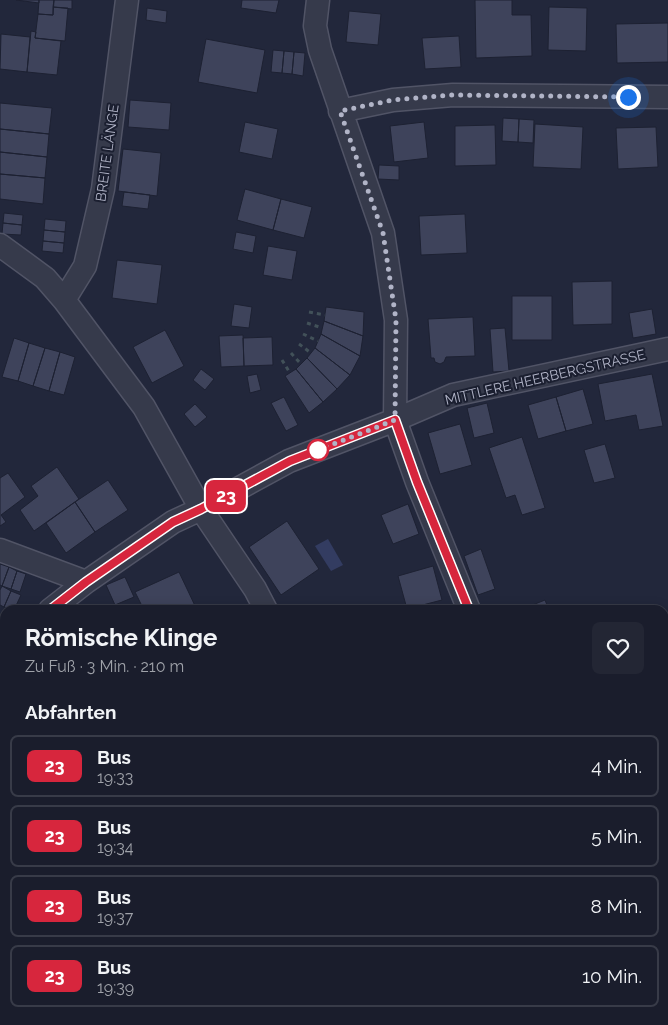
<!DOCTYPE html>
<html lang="de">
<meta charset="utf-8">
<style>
body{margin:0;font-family:Raleway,sans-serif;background:#232634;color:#f1f3f6;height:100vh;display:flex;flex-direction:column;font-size:19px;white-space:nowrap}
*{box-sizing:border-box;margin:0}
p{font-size:16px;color:#9fa2a9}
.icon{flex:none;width:28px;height:28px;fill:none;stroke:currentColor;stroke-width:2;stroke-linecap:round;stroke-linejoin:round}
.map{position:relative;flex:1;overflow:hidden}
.details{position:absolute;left:0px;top:605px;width:669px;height:420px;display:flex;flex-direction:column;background:#1a1d2c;border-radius:15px 15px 0 0;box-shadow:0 2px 12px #0003,0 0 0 1px #383b48}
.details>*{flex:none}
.badge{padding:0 10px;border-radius:8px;font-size:18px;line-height:32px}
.you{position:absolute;width:25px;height:25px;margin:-12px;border:4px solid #fff;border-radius:50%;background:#1a73e8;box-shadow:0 0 0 8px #1a73e833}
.map>.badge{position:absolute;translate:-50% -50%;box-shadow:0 0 0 2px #fff}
h2{padding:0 25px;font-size:19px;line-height:45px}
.round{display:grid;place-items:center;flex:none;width:52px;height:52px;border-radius:8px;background:#232634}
.headline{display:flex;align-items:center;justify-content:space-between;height:85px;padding:0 25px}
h1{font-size:24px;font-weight:700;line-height:38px}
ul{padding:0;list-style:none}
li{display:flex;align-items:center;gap:15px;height:62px;margin:0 10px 8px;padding:0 15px;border:2px solid #383b48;border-radius:8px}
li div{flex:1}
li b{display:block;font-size:19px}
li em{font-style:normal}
li .badge{min-width:55px;font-weight:700;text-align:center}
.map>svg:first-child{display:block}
</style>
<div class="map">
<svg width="668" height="1025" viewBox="0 0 668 1025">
<rect width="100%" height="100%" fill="#22273b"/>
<path fill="#333c61" d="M328,539L343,565L331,571L315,546Z"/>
<path fill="#3e435b" stroke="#1d2132" d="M16,0H39V3Z
M39,0H54L53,15L38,14Z
M54,0H72V9L53,7Z
M242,0H279L276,13L241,8Z
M475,0H512V15H531L532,56L476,58Z
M53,7L68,8L65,41L35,38L38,14L53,15Z
M549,7L587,8L586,51L548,50Z
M147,8L167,11L166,23L146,20Z
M349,11L381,14L378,45L346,42Z
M668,23V62L617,63L616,24Z
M31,31L36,32L35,38L61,41L57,75L27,72Z
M1,34L30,37L27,72L0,69Z
M459,36L461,67L425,69L422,38Z
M206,39L265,50L257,93L198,82Z
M273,50L284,51L282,73L271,72Z
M284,51L294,52L292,74L282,73Z
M294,52L305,53L303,76L292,74Z
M130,100L171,103L169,130L128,127Z
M0,103L52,108L49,134L0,129Z
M503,118L519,119L518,142L502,141Z
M519,119L534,120L533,143L518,142Z
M245,122L278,129L272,159L239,152Z
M424,122L428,158L394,162L390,126Z
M535,124L583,127L581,169L533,167Z
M495,125L496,165L455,166V126Z
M656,127L658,167L618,169L616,128Z
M0,129L49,134L47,157L0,152Z
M123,149L161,153L157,196L118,191Z
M0,152L47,157L45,178L0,174Z
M379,165L399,166V180L378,179Z
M0,174L45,178L43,204L0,199Z
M245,189L281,199L273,230L237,220Z
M124,192L150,195L148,209L122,206Z
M281,199L312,207L304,238L273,230Z
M4,213L23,215L22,225L3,223Z
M465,214L467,253L421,255L419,216Z
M45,219L66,221L65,232L44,230Z
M3,223L22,225L21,235L2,234Z
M44,230L65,232L64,243L43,241Z
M236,232L256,236L253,253L233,249Z
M43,241L64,243L63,253L42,251Z
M268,246L297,251L292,280L263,275Z
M117,260L162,265L157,304L112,298Z
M612,281V324L573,325L572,282Z
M512,296H552V340H512Z
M234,304L252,307L249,328L231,326Z
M326,307L364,312L363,336L324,321Z
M652,309L656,334L633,338L629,313Z
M473,317L475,356L446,357L444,362L440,364L435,362L434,358H431L428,319Z
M324,321L363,336L360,356L321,334Z
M505,328L509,371L493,372L490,329Z
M165,330L184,366L152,383L133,347Z
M321,334L360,356L350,375L315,348Z
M243,335L244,366L221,367L219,336Z
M272,337L273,365L244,366L243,338Z
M14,338L29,343L18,381L2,377Z
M29,343L45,348L33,386L18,381Z
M45,348L60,352L49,391L33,386Z
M315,348L350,375L337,389L307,358Z
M60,352L75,357L64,395L49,391Z
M307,358L337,389L323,402L296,369Z
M201,369L214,379L205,390L193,380Z
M296,369L323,402L309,413L285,376Z
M257,374L261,390L250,393L247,376Z
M652,374L663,426L639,430L636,415L605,421L598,384Z
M583,389L593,424L566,431L556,397Z
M284,397L298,425L286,431L271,403Z
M556,397L566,431L538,439L528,405Z
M487,403L494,433L474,438L467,408Z
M195,404L207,417L195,427L184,414Z
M460,424L472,465L440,474L428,433Z
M522,437L545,508L522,515L515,495L506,498L489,448Z
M605,444L615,478L594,483L584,450Z
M57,467L79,499L34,531L20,510L38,496L31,486Z
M8,473L25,497L1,515L6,522L0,526V478Z
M108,480L128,510L95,532L75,502Z
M75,502L95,532L66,553L46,523Z
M408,504L419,534L393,544L381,515Z
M287,521L319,569L281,595L249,547Z
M481,549L495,589L478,595L464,556Z
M0,564L9,567L2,586L0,585Z
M433,566L442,600L407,609L398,576Z
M9,567L17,571L11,589L2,586Z
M17,571L26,574L20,592L11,589Z
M179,572L197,610H144L135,592Z
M125,577L134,597L115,605L106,585Z
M2,586L11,591L4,607L0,605V590Z
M11,591L21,595L14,610L4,607Z
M545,600L549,610H520Z
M5,676V743L0,738V680Z
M668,721V750L664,742V723Z
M0,738L5,743V750L0,755Z
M668,787V830L664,832V789Z
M668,887V908L664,901V889Z
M5,897V973L0,969V901Z
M123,1020H163L161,1025H135Z
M253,1020H320L318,1025H263Z
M519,1020H534L546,1025H517Z
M611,1020H658L662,1025H605Z"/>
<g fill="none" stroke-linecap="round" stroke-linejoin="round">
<g stroke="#515466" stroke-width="25">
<path id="minor" d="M318,0L315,26L320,50L383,233L396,320L395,420L417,482L469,610
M340,111L393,100L453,95L668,97
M0,245L45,278L64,300L144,407L201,509L255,589L266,610
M64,300L85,266L103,189L127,0
M0,550L86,582
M50,610L86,582L173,522L201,509L289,461L395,420L453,395L668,349
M0,649L5,645
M0,826L5,828
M664,860L668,857
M664,999L668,1005
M190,1025L193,1020
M564,1025L566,1020"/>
</g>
<path stroke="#425159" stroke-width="3" stroke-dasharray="4 4" stroke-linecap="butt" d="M309,312L325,315
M307,323L322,328
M303,334L318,341
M299,344L311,353
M291,353L301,364
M282,360L290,373"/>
<use href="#minor" stroke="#363a4b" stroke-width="22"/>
</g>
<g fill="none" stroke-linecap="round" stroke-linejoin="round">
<g stroke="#fff" stroke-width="11">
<path id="line" d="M50,610L86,582L173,522L201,509L290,461L395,420L417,482L469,610"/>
</g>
<use href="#line" stroke="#d7263d" stroke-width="8"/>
<path stroke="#b1b4c7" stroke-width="5" stroke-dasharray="0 9" d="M318,450L395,420L396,320L383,233L340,111L393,100L452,95L628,97"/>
</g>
<circle fill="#fff" stroke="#d7263d" stroke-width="2.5" cx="318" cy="450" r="10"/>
<g text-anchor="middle" stroke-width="4" stroke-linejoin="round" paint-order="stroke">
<g font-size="14" fill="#b1b4c7" stroke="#1b1f30">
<text transform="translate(107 153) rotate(-82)" y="5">BREITE LÄNGE</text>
<text transform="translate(545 377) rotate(-13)" y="5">MITTLERE HEERBERGSTRASSE</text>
</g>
</g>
</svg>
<div class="you" style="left:628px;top:97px"></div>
<b class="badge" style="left:226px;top:496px;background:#d7263d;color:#fff">23</b>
<section class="details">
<div class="headline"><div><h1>Römische Klinge</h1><p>Zu Fuß · 3 Min. · 210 m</p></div><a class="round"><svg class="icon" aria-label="heart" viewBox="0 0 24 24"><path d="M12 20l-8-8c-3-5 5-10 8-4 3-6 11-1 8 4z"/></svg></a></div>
<h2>Abfahrten</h2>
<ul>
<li><span class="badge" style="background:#d7263d;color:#fff">23</span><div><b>Bus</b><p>19:33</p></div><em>4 Min.</em></li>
<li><span class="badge" style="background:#d7263d;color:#fff">23</span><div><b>Bus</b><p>19:34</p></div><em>5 Min.</em></li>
<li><span class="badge" style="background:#d7263d;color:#fff">23</span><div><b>Bus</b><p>19:37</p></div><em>8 Min.</em></li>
<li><span class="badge" style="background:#d7263d;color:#fff">23</span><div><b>Bus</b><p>19:39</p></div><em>10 Min.</em></li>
</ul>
</section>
</div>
